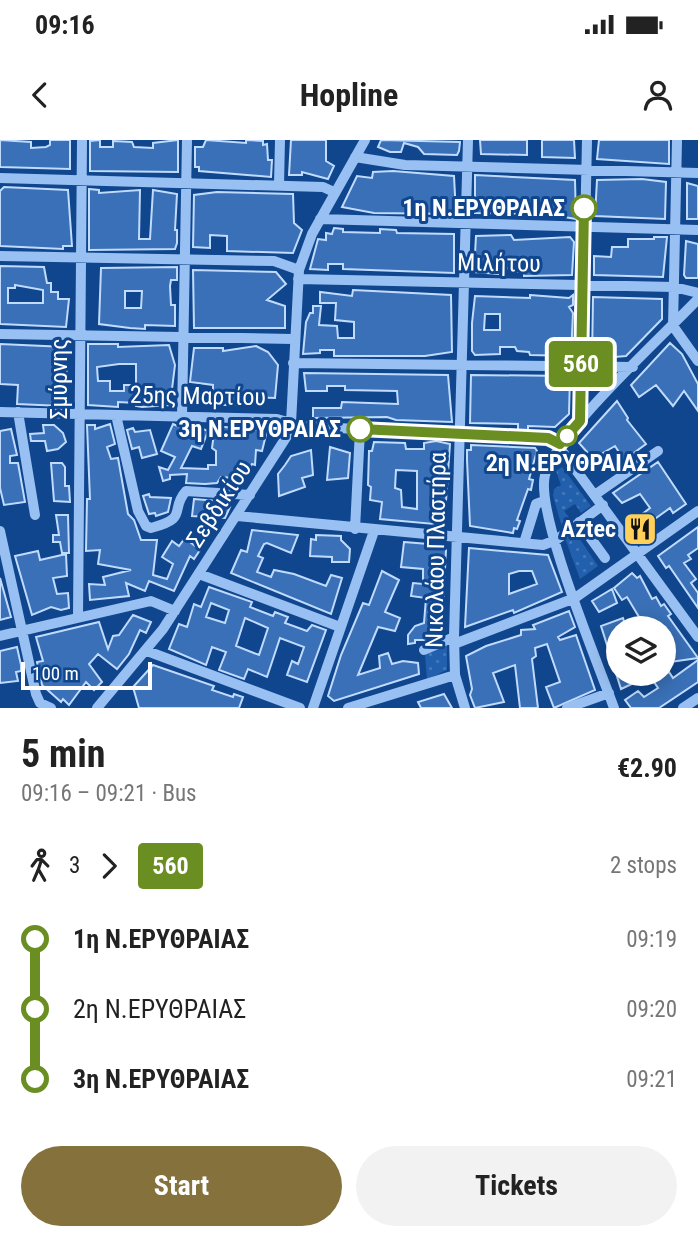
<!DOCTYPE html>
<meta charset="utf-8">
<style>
body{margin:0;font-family:"Roboto Condensed",sans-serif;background:#f2f2f2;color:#222;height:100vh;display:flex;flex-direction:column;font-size:26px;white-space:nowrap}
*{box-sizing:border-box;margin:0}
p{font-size:23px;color:#767676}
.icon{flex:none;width:38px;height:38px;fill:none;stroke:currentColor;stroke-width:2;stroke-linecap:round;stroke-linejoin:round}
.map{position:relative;height:568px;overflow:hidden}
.sheet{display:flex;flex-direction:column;background:#fff;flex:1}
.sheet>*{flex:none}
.badge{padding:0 14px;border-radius:5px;font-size:24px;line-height:46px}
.fabs{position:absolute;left:606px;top:476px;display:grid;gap:14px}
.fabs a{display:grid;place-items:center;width:70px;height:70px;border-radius:50%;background:#fff;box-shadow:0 4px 18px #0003;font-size:35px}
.scale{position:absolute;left:21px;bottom:18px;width:131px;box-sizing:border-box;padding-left:7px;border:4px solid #fff;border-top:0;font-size:19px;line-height:24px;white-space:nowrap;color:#fff;-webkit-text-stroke:5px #10468d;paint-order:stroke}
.map>.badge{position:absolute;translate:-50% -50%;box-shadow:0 0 0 4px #fff}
.legs{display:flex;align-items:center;gap:10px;height:77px;padding:0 21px;font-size:23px}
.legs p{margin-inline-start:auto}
.head{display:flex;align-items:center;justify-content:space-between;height:119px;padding:0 21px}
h1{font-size:38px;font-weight:700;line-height:52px}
.cta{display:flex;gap:14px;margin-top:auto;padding:14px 21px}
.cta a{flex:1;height:80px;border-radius:42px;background:#85713b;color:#fff;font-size:28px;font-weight:700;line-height:80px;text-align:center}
.cta a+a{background:#f2f2f2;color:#222}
ul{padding:0 21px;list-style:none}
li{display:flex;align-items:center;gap:24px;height:70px;font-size:26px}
li i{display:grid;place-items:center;width:10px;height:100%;margin:0 9px;background:currentColor}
li i::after{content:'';width:18px;height:18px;margin:-9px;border:5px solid;border-radius:50%;background:#fff}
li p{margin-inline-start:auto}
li:first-child i{background:linear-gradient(#0000 50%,currentColor 0)}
li:last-child i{background:linear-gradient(currentColor 50%,#0000 0)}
.status{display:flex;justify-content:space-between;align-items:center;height:49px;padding:0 35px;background:#fff;direction:ltr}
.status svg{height:19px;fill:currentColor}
header{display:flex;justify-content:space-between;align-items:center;height:91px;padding:0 21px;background:#fff;font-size:32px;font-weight:700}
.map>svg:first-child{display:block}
</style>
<div class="status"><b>09:16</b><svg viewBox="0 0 49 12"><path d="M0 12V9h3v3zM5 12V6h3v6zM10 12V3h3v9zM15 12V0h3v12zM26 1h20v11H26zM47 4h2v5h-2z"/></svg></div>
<header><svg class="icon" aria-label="back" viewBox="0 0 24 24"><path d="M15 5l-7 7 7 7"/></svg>Hopline<svg class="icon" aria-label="person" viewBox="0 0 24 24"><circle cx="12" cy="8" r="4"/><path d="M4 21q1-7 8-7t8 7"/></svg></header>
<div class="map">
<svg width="698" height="568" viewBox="0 0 698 568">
<defs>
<pattern id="grass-dots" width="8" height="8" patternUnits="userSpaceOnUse" patternTransform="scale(1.75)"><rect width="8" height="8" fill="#2260ad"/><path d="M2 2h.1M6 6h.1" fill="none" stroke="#4378b9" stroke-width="1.8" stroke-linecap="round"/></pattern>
</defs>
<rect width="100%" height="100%" fill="#10468d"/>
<path fill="url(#grass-dots)" d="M562,327L591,366L581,373L575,364L564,371L571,380L562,387L553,356L554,349L561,345L556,331Z
M575,392L598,426L580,439L565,398Z
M447,503V530L427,539L425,515Z"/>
<path fill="#3970b7" stroke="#c0dbfd" stroke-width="2" fill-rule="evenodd" d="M0,0L31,2V8L46,7L50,5V0H70V29L0,27Z
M100,0V7H113V1L132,2L134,7L153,8V3L178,0V32L90,31V1Z
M206,0L246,3V0L263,1V5L267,4L268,20H272L271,37L199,31V27H195V7H203Z
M291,0H326V21L334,26L328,39L302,32V35H289Z
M381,0L460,2L459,11L457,15L424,14L418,7L404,3L401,12H390L378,7Z
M480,0H527V15L481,14Z
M542,0H574L575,18L542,17Z
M669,0V24L597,19L599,0Z
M393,31L454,36L456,74L374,73L342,67L357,36L372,38L373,32Z
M475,35L575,40L576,79L547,74L475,73Z
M642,39L666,42L665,79L595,76L597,40Z
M687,43L698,46V79H687Z
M4,47L68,50L72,106H63V109L0,106V51Z
M89,49L99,50V53L140,50L139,99H150L153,50L177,54L175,90H177V103L175,109L89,110Z
M217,52L293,54L294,83L302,90L293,113L227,111V96L210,95V108L193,107L194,55Z
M334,88L343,89V92L380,93V89L396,90L397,93L454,94V133L343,129V124H328V130L310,129L318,99L326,100V93L332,94Z
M511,95L514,100L570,97L574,102L572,135L524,136V132H515V127L498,130V134L474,132L476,96Z
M654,97H667L663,137L594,135V116L611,117L612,107H628V99H654Z
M686,101L698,104V138H686L684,135Z
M0,126L44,127L47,143H51V152H58V159H69L66,187L0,184ZM15,145L43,150V163H8V148H15Z
M177,127V140H171L170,146L171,165H175V186L145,185V189L130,188L99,184L101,128ZM125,151H142L141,168H125Z
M193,130L276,132L286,144L267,160L285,166V188H194Z
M353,150L451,155L452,212L425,216H334V210H320V213L303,214L306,182L310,173H313V166H321L319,185L337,186L338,198H354V182L335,180L336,163H320V152L352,156Z
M530,155L569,158L573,155V165L569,167L573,173L571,216L530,215L529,212L517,211L515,207H500V214L475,215L472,211V183L475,156L530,158ZM485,174H500V190H484Z
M593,157L662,159V179L626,216L592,219Z
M670,203L682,214L698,244V271L684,251L673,266L656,245L639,257L631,245Z
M0,204L66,207L67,260H62V266L17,264L18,245L0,244Z
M88,204H118V207L169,205L175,225L170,265L142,267L136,266V263L118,262V267L88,265ZM119,224H136V245H124V251H110V241H98L97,227Z
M256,206L268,212L278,225L275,258L247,257V265H213V245L190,242L194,208H223V211Z
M304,233L448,235L452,282L396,280L387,277L313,278V268H341L342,262L398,264L397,251L345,250V246H327V251H306Z
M471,235L570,236L569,274L555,287L528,286V290H518V284L470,283Z
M617,261L628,278L627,280L646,304L624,320L615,306L603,313L606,317L595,321L579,303Z
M110,284L115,304L107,307L111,319L118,318L128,374L134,380L141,400H157L153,435L167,439L173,424L162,417L172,401L179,406L185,398L200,410L194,419L190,416L174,451L149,441L145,451L126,443L129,456L90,460L89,444L105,445L103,437L131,430L98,424L100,410L86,411L87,359H90L87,285H95V289Z
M173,284L191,292L196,286L208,291L201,309L192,306L181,328L208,329V325H216V311L212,308L215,286L267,291L262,311L256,310L255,325L252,324L240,344H234L235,338L221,337L217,343L205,344L186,343L187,334L170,335V339L163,341L159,327L168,330L175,317L161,311Z
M43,285H54L63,293L66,302L58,309L47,311L45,301H31L30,294L44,293Z
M133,288L135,292L150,290L157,314L142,318L139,307L132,309L127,290Z
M11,289L17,315L10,316V323H18L25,362L4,365L0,348V291Z
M436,301L450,304L446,361L435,362L434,384L380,379L382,362L370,360L371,347L368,345L369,311H372L374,302L405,303L406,309H424V303ZM396,330L417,331V369L402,367L401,350L395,348Z
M471,305L535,308L537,311L529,339L533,340L531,350L528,349L517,380L520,381L517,389L514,388L513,393L470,386L467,320V310H471Z
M330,307L350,313L348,338L327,340Z
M311,310L313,335L302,338L305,347L279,356L278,334L285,325L291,316Z
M658,322L686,364L673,373L670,368L652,381L655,386L641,395L632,382L650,368L640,354L622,363L613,353Z
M51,323H62L65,327V346H69L70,362L54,361Z
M149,354L150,357L171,358L168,372L156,376L155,373L149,374L143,356Z
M194,359L218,361L230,367L225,378L192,376Z
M56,375H68L69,413H62L60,402H53V395H59Z
M698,387V408L688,415L691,419L684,423L696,439L691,443L698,453V468L669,426L666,428L658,416Z
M252,390L298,395L291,413L267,403L264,404L258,416L263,418L257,432L271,437L274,430L294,434L326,446L331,435L342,438L331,474L231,433L241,410L247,412Z
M316,395L341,396V400L350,409L349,422H332V417L310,416L311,399L316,400Z
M404,402L441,405L446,410L442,486H436V496L425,497V500H415V503L408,504V495L415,486L424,483L426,458L411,456L413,443L423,444V429L401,427Z
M469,408L548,415L562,452L514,473L513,470L465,487ZM519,431H532L537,444L509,454V434Z
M38,411L40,420L66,414L67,436L53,438L57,454L68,453L69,468L61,470L51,467L32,475L15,416Z
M382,431L399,440L385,472L400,478L395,491L378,487L358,535L380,528L379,516L388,513L392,524L403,521L418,523L419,534L334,561L328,556L341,515L363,463L369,465Z
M632,433L637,438L640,436L652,459L656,457L661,466L664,464L671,474L668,476L698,518L663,523V488H632L642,482L627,457L622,460L614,448Z
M0,438L11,477L0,480Z
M209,447L252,462L250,467L273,476L275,472L288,477L285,483L307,491L312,485L326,490L307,542L287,535L292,521L298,524L304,507L280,498L267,537L248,529L244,539L219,530L226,512L212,507L206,525L169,509L179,484L187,487L194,464L201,467ZM211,463L229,470L225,483L206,477ZM245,478L268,488L259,515L236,506Z
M612,449L617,463L599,472L592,461Z
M569,471L575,487L558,497L560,500L576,495L595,550L554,568L546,547L560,542L547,504L535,508L536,516L532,519L538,568H520L515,525L493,533L504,562L475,568L470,555L472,549L466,516L486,506L521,495V490L535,489L533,485Z
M133,475L151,482L146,493L140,490L129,514L117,529L98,514L89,524L102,542L94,550L86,542L69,565L63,559L61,562L42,545L37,522L43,521L36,497L99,482L108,509L113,496L119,495Z
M623,478L626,488H618V534L651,535L621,549L601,486Z
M17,507L21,525V531L16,532L18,541L0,543V511Z
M698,520V542L659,568H631L625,560L638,551L644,557L658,548L654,542L669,532L673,538Z
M153,525L214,546L212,550L233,557L234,554L243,557L239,568H139L133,547Z
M444,554L452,568H421L418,562Z"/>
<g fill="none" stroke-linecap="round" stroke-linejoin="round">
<path stroke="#99c0f2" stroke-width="10" d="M677,0L673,186L698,221
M355,17L405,25L698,33
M0,38L323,47L334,52
M279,45L280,0
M320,79L698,90
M0,116L274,121L299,130
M298,139L674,147L698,153
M0,194L293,199
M293,223L633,227
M0,272L277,279L302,286L554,300L698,497
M18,272L35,375
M116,275L138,371L146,386L151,388C190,378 169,370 186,351L250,355
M182,276L187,0
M581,281L587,0
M596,354L658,311
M237,376L543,405L556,400L603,365
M579,382L605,418
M355,389L360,290
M0,391L36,554L40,563L51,568
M524,403L536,364L544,361
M199,434L340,487
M78,477L82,0
M0,496L151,461L175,471
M454,504L575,458L698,371
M424,510L454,497
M147,511L300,568
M97,568L163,489L287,296L291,283L299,130L312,94L365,0
M313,568L374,391
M348,568L455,535
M465,568L455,535L454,497L468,0
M567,568L609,553
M614,568C598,523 535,373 545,335C555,294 664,195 698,159
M683,568L698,558"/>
</g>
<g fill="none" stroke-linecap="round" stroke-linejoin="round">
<g stroke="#fff" stroke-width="16">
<path id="line-1" d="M360,289L548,298L560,304L580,281L584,68"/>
</g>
<use href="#line-1" stroke="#6b8e23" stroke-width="10"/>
</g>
<defs>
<g id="restaurant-square" transform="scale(1.75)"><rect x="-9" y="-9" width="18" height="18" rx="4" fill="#ffd15a" stroke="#10468d"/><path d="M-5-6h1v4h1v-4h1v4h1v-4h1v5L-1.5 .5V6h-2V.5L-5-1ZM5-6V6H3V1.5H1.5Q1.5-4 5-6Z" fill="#111"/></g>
</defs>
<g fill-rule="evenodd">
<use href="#restaurant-square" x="640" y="389"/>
</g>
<g fill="#fff" stroke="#6b8e23" stroke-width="3.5">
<circle cx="584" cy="68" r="12"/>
<circle cx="360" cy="289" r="12"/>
<circle cx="567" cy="296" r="9"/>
</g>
<g text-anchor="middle" stroke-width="6" stroke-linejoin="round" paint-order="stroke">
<g font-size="24" font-weight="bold" fill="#fff" stroke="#10468d" text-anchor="end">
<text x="565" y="76">1η Ν.ΕΡΥΘΡΑΙΑΣ</text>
<text x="341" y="297">3η Ν.ΕΡΥΘΡΑΙΑΣ</text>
<text x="567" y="331" text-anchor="middle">2η Ν.ΕΡΥΘΡΑΙΑΣ</text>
</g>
<g font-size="24" fill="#fff" stroke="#10468d">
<text transform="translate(499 123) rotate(1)" y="8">Μιλήτου</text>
<text transform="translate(59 239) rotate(-90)" y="8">Σμύρνης</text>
<text transform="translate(198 256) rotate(1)" y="8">25ης Μαρτίου</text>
<text transform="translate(219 364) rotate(-57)" y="8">Σεβδικίου</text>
<text transform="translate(436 410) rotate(-89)" y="8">Νικολάου Πλαστήρα</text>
</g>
<g font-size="24" font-weight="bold" fill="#fff" stroke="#10468d" text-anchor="end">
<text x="616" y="397">Aztec</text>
</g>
</g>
</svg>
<div class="fabs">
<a><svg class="icon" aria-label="layers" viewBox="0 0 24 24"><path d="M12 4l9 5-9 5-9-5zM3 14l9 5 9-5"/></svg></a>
</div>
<div class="scale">100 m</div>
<b class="badge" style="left:581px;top:224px;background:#6b8e23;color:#fff">560</b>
</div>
<section class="sheet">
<div class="head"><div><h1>5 min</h1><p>09:16 – 09:21 · Bus</p></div><b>€2.90</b></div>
<div class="legs"><svg class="icon" aria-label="walk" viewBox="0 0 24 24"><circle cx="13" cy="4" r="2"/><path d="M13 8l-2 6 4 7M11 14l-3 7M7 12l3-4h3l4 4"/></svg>3<svg class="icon" aria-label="forward" viewBox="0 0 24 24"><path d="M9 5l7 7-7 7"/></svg><b class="badge" style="background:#6b8e23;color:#fff">560</b><p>2 stops</p></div>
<ul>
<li><i style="color:#6b8e23"></i><b>1η Ν.ΕΡΥΘΡΑΙΑΣ</b><p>09:19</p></li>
<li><i style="color:#6b8e23"></i><span>2η Ν.ΕΡΥΘΡΑΙΑΣ</span><p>09:20</p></li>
<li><i style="color:#6b8e23"></i><b>3η Ν.ΕΡΥΘΡΑΙΑΣ</b><p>09:21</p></li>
</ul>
<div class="cta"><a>Start</a><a>Tickets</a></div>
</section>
